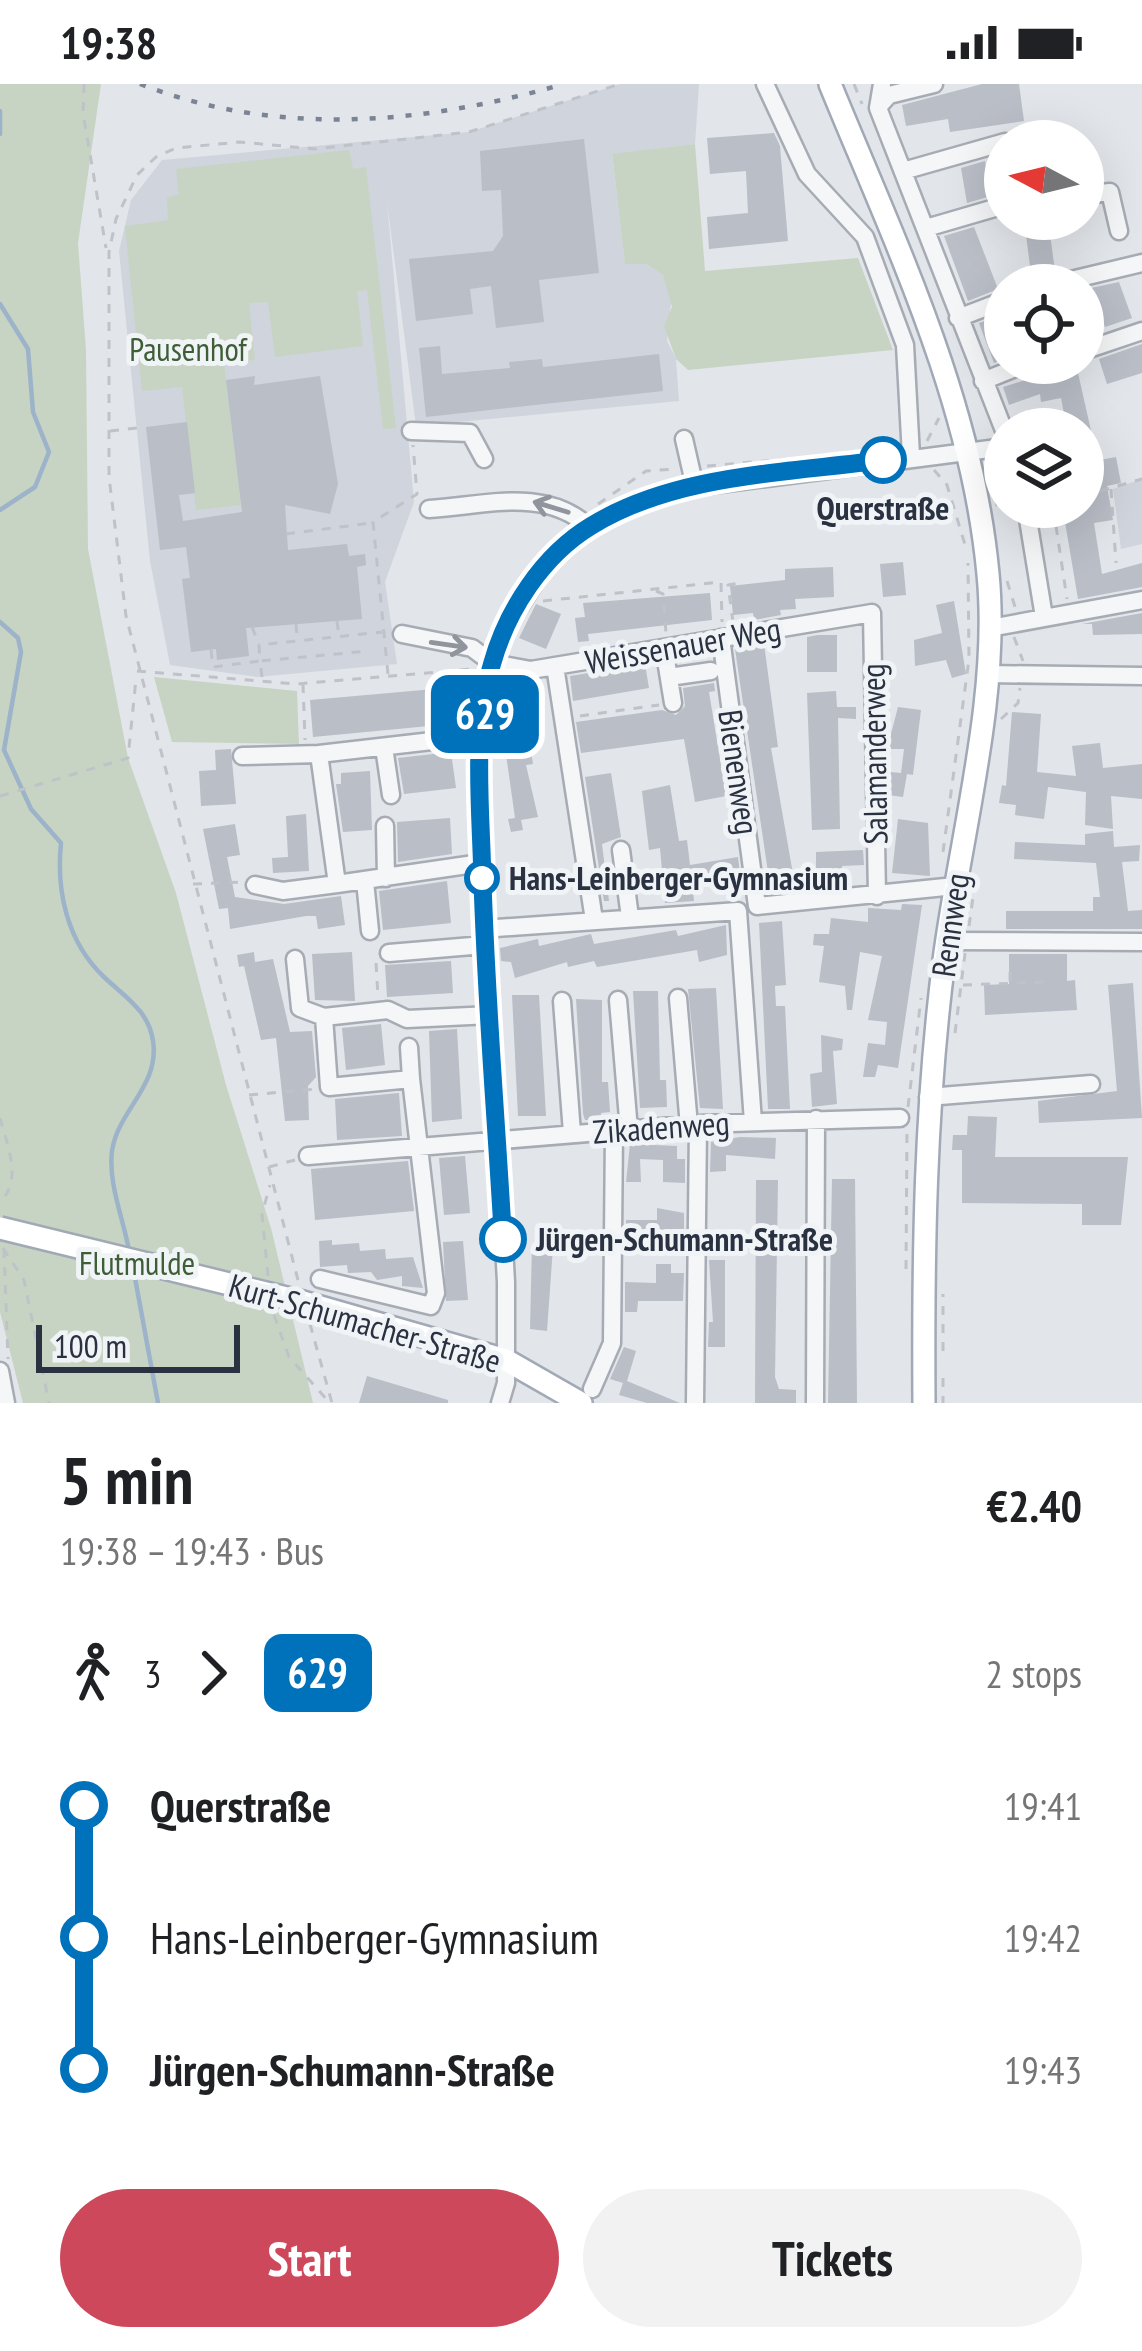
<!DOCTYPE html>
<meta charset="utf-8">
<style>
body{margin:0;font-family:"PT Sans Narrow",sans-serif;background:#f2f2f2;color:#202124;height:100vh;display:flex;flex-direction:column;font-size:45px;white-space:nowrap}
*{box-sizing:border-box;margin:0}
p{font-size:39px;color:#757577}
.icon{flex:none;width:66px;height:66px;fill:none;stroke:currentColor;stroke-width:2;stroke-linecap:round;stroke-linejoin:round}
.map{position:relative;height:1319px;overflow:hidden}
.sheet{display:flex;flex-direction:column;background:#fff;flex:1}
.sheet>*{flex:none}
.badge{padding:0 24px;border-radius:18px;font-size:42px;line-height:78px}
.needle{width:78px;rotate:277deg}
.tools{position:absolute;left:984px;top:36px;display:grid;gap:24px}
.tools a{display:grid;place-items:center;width:120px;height:120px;border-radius:50%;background:#fff;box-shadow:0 12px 48px #0002;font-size:60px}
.scale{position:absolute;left:36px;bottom:30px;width:204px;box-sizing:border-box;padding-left:12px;border:6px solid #2a3242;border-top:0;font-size:33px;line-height:42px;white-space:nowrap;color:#2a3242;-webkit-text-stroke:9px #f1f4f7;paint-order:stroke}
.map>.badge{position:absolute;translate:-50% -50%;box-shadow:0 0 0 6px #fff}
.legs{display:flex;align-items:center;gap:18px;height:132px;padding:0 60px;font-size:39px}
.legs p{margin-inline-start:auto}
.head{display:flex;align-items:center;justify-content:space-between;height:204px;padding:0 60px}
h1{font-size:66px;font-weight:800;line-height:90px}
.primary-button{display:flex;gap:24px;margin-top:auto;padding:24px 60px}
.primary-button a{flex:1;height:138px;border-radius:72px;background:#ce485c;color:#fff;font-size:48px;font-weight:800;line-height:138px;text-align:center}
.primary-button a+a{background:#f2f2f2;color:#202124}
ul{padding:0 60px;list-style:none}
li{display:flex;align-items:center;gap:42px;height:132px;font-size:45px}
li i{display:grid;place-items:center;width:18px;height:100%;margin:0 15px;background:currentColor}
li i::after{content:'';width:30px;height:30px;margin:-15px;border:9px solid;border-radius:50%;background:#fff}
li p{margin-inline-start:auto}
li:first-child i{background:linear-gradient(#0000 50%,currentColor 0)}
li:last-child i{background:linear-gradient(currentColor 50%,#0000 0)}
.status{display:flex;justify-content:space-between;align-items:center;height:84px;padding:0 60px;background:#fff;direction:ltr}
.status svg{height:33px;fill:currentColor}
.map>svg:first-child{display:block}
</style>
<div class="status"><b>19:38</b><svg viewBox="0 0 49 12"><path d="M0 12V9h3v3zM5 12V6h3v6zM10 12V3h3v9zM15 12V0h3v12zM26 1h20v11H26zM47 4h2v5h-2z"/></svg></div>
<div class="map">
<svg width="1142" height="1319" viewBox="0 0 1142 1319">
<rect width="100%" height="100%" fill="#e2e5ea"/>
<path fill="#d0d4dc" d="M620,0H699L695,60L612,71L625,179L646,180L663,191L672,209L667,257L676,275L679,317L416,342L387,118L414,418L385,498L397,580L257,593L170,581L150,477L119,167L131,116L162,76L469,48Z
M1142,395V460L1121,465L1113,405Z"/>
<path fill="#c7d4c3" d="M0,0H101L78,159L86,266L88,465L128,674L176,809L226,1001L271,1144L313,1319H23L0,1228Z
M695,60L705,187L858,174L893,266L688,286L676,275L664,242L672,223L663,191L646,180H625L612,70Z
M349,66L353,85L366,83L396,344L383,345L367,206L357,207L363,262L275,273L268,218L249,219L255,276L224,280L241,421L196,426L182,303L142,307L125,142L168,136L167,114L179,110L176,85Z
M154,593L297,607L299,660L172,658Z"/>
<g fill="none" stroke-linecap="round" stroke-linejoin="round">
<path stroke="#9db3ca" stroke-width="4.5" d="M0,27V50
M0,220L28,265L33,328L49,368L35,403L0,426
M0,538L18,554L21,568L4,666L31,725L61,759C56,807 67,858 104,893C125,913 149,927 153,957C160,1002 118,1026 112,1067C108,1099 123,1134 129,1166
M133,1183L158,1319"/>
</g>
<path fill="#b9bec7" d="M982,0H1019L1024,37L950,48L948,35L906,42L902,21Z
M774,49L780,62L788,157L709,165L707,133L748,129L746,87L710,90L707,54Z
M584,55L599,189L539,196L544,238L496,244L491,202L470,205L473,230L416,237L409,175L493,167L503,152L501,106L482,107L480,67Z
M985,77L989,108L998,110L967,119L961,84Z
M1024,135H1048L1055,187L1031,190Z
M974,143L998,205L968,217L944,152Z
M1119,198L1132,234L1105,243L1091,204Z
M1005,230V274L994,279L979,239Z
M1142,260V289L1107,300L1099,275Z
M440,262L442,290L510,284L509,278L542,275L543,283L659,270L663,307L426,333L419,264Z
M1076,280L1094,360L1083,362V345H1067L1061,314L1041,318L1040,310L1009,321L1003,303Z
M255,292L254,301L320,292L338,400L330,430L285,421L288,466L347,460L349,472L365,470L366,481L357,483L362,535L246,544L249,572L217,576L216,565L191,568L182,495L190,494L186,463L160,466L146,343L187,338L195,409L179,411L183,437L242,428L226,296Z
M1116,373L1121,399L1107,402L1113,436L1094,439L1102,490L1142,479V503L1078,515L1065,438L1075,423H1083V387L1090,385L1089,378Z
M903,478L906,511L883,513L880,480Z
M833,483L834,513L795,515L796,525L780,526L781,531L754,536L753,529L733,531L730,502L785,496V485Z
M710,509L712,536L588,550L589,557L578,558L575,534L585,533L583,519Z
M954,517L966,590L952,594L946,576L915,582L914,556L942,549L936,521Z
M536,520L561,530L546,565L519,554Z
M1142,529V550L1093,551L1092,540H1082Z
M818,551H837V588H807V553Z
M764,560L778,663L771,664L793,790L816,789V768L863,766L864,781L842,782L843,800L770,802L735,565Z
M645,580L649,604L573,617L570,592Z
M714,599L715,607L709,608L726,712L695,718L684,655L581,669L576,638L662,626L676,631L685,622L683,604Z
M457,603L461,639L313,653L310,616Z
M836,607L837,623H856V635L838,634L840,745L812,746L807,609Z
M898,623L921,626L913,691L907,690L903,713L888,711L890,688L901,689L904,665H887Z
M1012,628L1041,630L1037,688L1076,692L1072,662L1100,659L1103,684L1142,680V715L1111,712L1113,745L1085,741L1086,708L1048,703L1044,735L1015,731L1016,721L999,719L1002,701L1006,702Z
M527,644L533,680L526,681L538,733L521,736L523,746L511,748L508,735L515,734L504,656L512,654L511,647Z
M231,665L236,720L201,722L199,687L216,686L215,666Z
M451,668L456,704L404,710L398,674Z
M370,687L372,746L343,748L336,700H341V689Z
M611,689L621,753L602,760L609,817H604L585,693Z
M670,701L679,757L687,756L690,781L738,773L742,806L721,810L718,793L692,797L694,817L665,819L660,764L649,766L642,707Z
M306,730L309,787L273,789L272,774L288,773L286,732Z
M450,734L452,770L398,778L397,738Z
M898,735L928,739L930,792L892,789Z
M235,740L240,771L227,773L235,813L284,820L341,812L345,841L318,845L316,832H306L230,845L228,824L219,825L203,745Z
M1113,747L1114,763L1140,761L1139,777L1122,778L1128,827L1142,826V845H1006V827H1093V813H1100L1096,779L1014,775L1015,758L1085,761V750Z
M447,797L451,839L383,846L379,807Z
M902,820L922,821L898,984L878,981L875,993H863L868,959L885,961L887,938L868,936L882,872L860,868L852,926H847L845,902L819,898L824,862L813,861L814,850H829L831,834L868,838V824L901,826Z
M782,837L786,901L775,902L776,922H785L790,1025H768L759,839Z
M726,841L727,871L699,878L697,866L597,883L594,877L568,883L567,878L515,894L511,878L501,877L500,864L538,855L539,862L591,850L594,860L676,846L678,852Z
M254,868L255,878L273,875L290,948L312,947L316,993L308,1002L309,1036L285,1037L276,954L261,956L244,882L239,883L237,871Z
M352,868L355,917L315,916L312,870Z
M1009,870H1067V897L1075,896L1077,926L985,931L984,901L1009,900Z
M451,877L453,909L387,913L385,881Z
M1133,899L1142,1034L1039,1039L1038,1017L1117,1007L1108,901Z
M716,904L723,1025L700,1024L688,905Z
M633,907H658L660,996H666L667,1023L640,1024Z
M512,911H539L546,1032H518Z
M576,915L602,916V998H608L610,1028L601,1029V1035L585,1036L583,1030Z
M381,940L385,981L346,986L342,944Z
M457,945L462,1035L432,1038L429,947Z
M821,951L843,955L842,966L833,967L837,1020L812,1023L810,990L822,988Z
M399,1009L402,1052L337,1056L335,1015Z
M968,1032L997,1033L995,1073H1128L1121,1141H1082V1120L962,1119V1066H952L953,1051H967Z
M740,1053L776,1054L775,1075L726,1071V1087L710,1088L711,1058Z
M630,1060L677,1062V1075H685V1099L663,1098V1076L640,1075L641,1098H626Z
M465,1072L470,1129L444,1131L439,1074Z
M408,1077L414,1127L315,1136L311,1085Z
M832,1095H855L857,1319H828Z
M756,1096H778L775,1293L779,1305L796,1306V1319H755Z
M657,1124L684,1129V1159L639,1158V1167H626V1136H657Z
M332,1156V1161L359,1159L360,1167L385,1165L386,1175L413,1173L423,1204L402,1202V1192L377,1196L371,1188L348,1189L347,1181L320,1183L319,1157Z
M463,1157L468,1216L446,1217L443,1158Z
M532,1161L553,1163L547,1247L530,1245Z
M709,1176H725V1263H708L709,1238H713Z
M656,1180H671V1189H684L683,1217H638L637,1228H625V1198L656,1199Z
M624,1263L636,1267L627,1297L680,1319H647L619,1311L623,1299L610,1295Z
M367,1292L448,1316V1319H359Z"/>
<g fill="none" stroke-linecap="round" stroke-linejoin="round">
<g stroke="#a7acb4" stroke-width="21">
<path id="minor" d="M765,0L807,90L865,153L905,261L911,372
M882,0L878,24L1005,349
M878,23L889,11L934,0
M903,87L1005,58
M1083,111L1110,108L1119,147
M926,144L1005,121
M1050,201L1142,179
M958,234L1005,216
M1083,267L1142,247
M983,297L1028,279
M411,347L470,349L484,375
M684,355L695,403
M1026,423L1044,533
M429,425C483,422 545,402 589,443
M1028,433L1063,425
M990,544L1142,516
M402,550L472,564L492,579L531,586L872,529L877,812
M721,554L757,822L955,802
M664,564L673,619
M555,582L594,836
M987,590L1142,592
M669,593L711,587
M384,663L391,711
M242,672L319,670
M385,742L386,794
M621,766L630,833
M481,779L337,800L319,670L484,651
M365,797L370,847
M255,801L283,807L337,800
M483,845L738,827L753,1038
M947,857L1142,858
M389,869L484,861
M295,875L300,924L324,933
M678,914L689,1042
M618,916L629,1046
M562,917L572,1049
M409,963L411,995
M928,1013L1091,1000
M308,1072L698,1040L900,1034
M320,1195L431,1222L436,1209L411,995L329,1003L324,933L388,926L407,935L491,931
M0,1287L6,1319
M592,1305L612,1259L614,1046
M500,1319L506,1299V1198L478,697L492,579L511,536L551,473L589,443L666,407L1005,363
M695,1319L698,1040
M815,1319L816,1035"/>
</g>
<g stroke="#a1a9b6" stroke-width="26">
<path id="major" d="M830,0C895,159 972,317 988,490C1000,613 960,753 944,876C925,1024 923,1170 924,1319
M303,1218L506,1276L581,1319"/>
</g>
<path stroke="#bfc3c9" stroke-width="3" stroke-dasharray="9 9" stroke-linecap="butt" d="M84,0L83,29L106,164
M854,0L862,20
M1083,222L1092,249
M110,347L137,344
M927,357L939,334
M991,379L997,422
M707,382L787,375
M934,386L947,401L966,464
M1111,405L1116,479
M1083,412L1142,395
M598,420L646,387L674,385
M1056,442L1067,515
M286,450L371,439
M1007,497L1016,526
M656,507L663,510L666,549
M543,517L721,498L722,538
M337,537L339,553
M733,538L728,501L740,499
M296,540L297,555
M252,543L259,560
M1014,553L1023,577
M211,566L213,583L260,577L259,561L382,548
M137,587L297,600L473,585
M388,590L373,438L417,410L413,361
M262,593L260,577L369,567
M303,600L305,656
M580,632L659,621
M1001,635L1018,619L1020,604
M0,712L128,674L136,595
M943,768L969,575L968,479
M193,800L243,798
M969,842L976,792
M376,879L378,912
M1010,888V900
M963,901L1047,898
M955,949L965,869
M249,1011L316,1005
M908,1023L921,914
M0,1034C7,1061 23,1096 0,1118
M269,1083L295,1076
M3,1164L24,1196L49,1319
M4,1165L8,1275
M906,1185L907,1045
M268,1192L262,1130L270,1101
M298,1196L126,532L109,393V168L116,135L137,91L156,73L176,64L240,58L315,65L469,48L620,0
M274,1231L289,1273L329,1318
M310,1240L332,1319
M943,1267V1210
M943,1294V1319"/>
<use href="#minor" stroke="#f4f6f8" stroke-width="16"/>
<use href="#major" stroke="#fff" stroke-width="21"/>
<path stroke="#7b8494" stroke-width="4.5" stroke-dasharray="6 12" stroke-linecap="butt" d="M140,0C279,54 424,40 564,0"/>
<g stroke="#a1a9b6" stroke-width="26" stroke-linecap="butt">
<path id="major-bridge" d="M0,1144L303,1218"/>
</g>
<use href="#major-bridge" stroke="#fff" stroke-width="21"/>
</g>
<defs><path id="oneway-shaft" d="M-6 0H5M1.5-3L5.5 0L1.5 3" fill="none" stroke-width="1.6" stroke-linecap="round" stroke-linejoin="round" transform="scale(3)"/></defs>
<g stroke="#8f949d">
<use href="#oneway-shaft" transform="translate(551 423) rotate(-163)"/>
<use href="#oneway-shaft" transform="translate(449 561) rotate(8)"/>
</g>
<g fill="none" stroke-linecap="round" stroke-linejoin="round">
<g stroke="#fff" stroke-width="27">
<path id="line-1" d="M503,1155C496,1030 485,905 482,780C480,716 473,643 492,580C507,526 543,471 591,442C675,390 787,389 883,376"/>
</g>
<use href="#line-1" stroke="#0072bc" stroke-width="18"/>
</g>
<g fill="#fff" stroke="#0072bc" stroke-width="6">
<circle cx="883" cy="376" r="21"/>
<circle cx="482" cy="794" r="15"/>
<circle cx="503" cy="1155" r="21"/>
</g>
<g text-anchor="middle" stroke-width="10" stroke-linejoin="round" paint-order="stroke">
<g font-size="33" fill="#3e5e37" stroke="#f1f4f7">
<text x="188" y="277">Pausenhof</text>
<text x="137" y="1191">Flutmulde</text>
</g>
<g font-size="33" font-weight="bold" fill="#2a3242" stroke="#f1f4f7" text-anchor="start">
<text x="883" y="436" text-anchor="middle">Querstraße</text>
<text x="509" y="806">Hans-Leinberger-Gymnasium</text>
<text x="536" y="1167">Jürgen-Schumann-Straße</text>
</g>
<g font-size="33" fill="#2a3242" stroke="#f1f4f7">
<text transform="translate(683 561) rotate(-10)" y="12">Weissenauer Weg</text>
<text transform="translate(874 670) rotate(-91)" y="12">Salamanderweg</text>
<text transform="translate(739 688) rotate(82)" y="12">Bienenweg</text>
<text transform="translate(950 841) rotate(-82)" y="12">Rennweg</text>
<text transform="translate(661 1043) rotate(-4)" y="12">Zikadenweg</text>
<text transform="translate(365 1239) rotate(16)" y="12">Kurt-Schumacher-Straße</text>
</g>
</g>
</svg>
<div class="tools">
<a><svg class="needle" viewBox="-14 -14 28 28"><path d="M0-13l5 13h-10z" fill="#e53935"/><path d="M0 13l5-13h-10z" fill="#757577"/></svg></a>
<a><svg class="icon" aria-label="locate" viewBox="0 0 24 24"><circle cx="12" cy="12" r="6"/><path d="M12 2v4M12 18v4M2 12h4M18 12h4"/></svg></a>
<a><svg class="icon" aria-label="layers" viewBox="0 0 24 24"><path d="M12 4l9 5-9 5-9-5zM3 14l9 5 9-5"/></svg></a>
</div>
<div class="scale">100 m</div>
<b class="badge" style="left:485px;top:630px;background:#0072bc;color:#fff">629</b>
</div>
<section class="sheet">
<div class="head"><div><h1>5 min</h1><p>19:38 – 19:43 · Bus</p></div><b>€2.40</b></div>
<div class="legs"><svg class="icon" aria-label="walk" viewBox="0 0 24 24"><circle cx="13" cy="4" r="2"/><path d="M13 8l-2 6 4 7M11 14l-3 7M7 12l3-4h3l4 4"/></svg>3<svg class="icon" aria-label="forward" viewBox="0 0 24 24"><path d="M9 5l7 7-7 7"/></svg><b class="badge" style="background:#0072bc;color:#fff">629</b><p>2 stops</p></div>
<ul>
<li><i style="color:#0072bc"></i><b>Querstraße</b><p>19:41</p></li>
<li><i style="color:#0072bc"></i><span>Hans-Leinberger-Gymnasium</span><p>19:42</p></li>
<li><i style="color:#0072bc"></i><b>Jürgen-Schumann-Straße</b><p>19:43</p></li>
</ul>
<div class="primary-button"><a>Start</a><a>Tickets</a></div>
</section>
